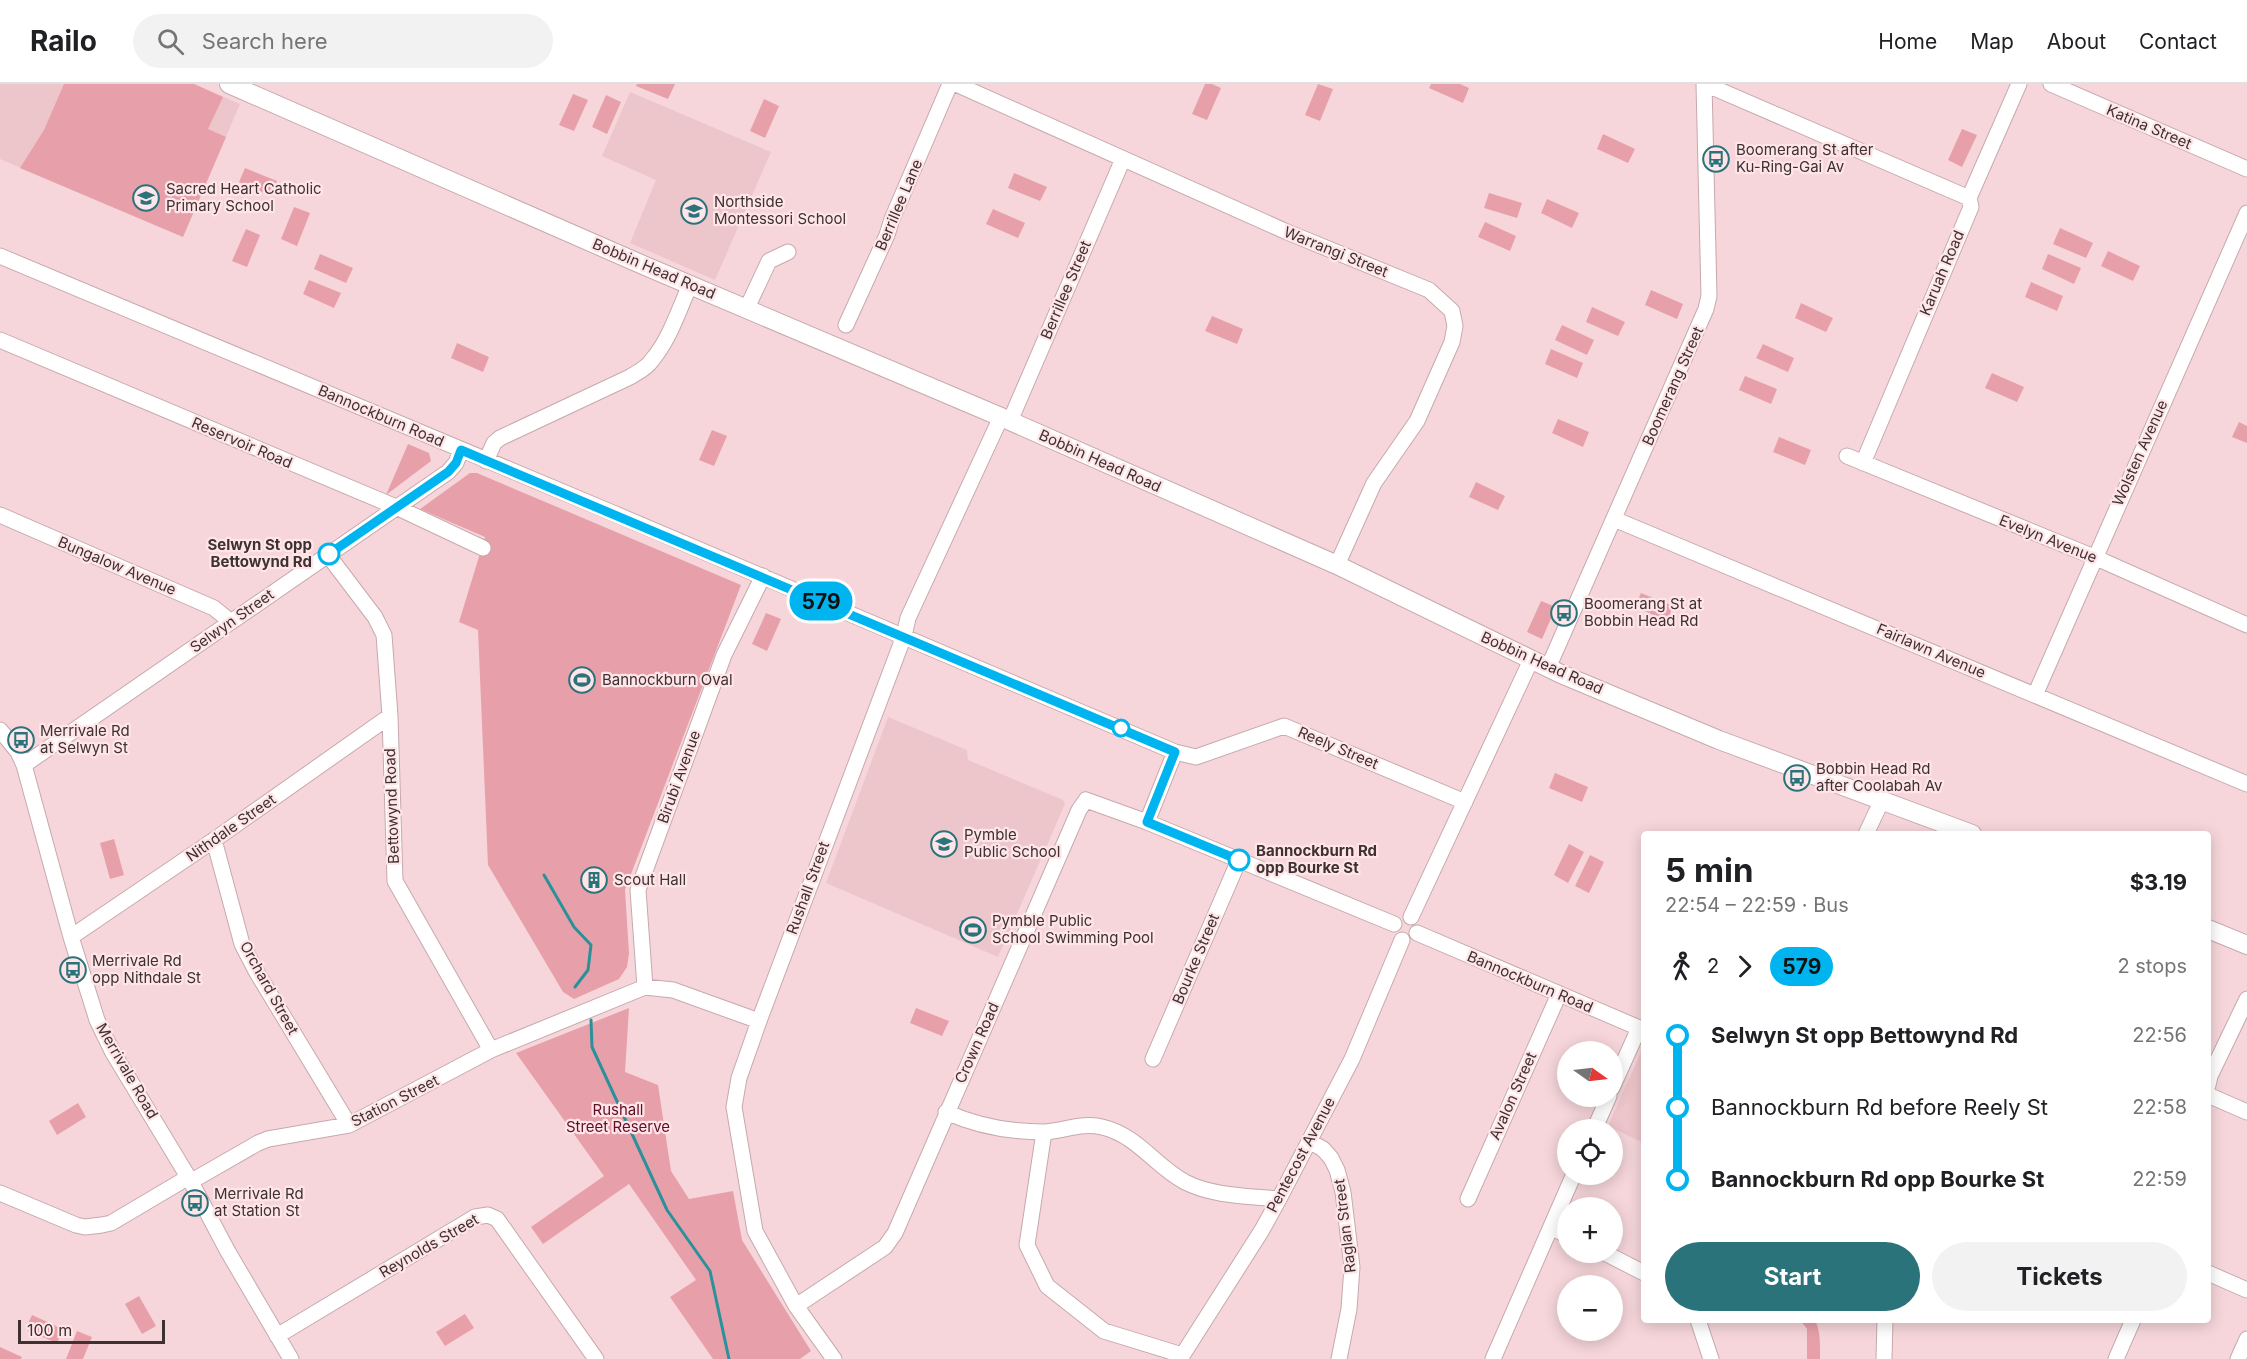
<!DOCTYPE html>
<meta charset="utf-8">
<style>
body{margin:0;font-family:Inter,sans-serif;background:#f2f2f2;color:#202124;height:100vh;display:flex;flex-direction:column;font-size:22px;white-space:nowrap}
*{box-sizing:border-box;margin:0}
p{font-size:20px;color:#757577}
.icon{flex:none;width:33px;height:33px;fill:none;stroke:currentColor;stroke-width:2;stroke-linecap:round;stroke-linejoin:round}
.map{position:relative;flex:1;overflow:hidden}
.panel{position:absolute;left:1641px;top:747px;width:570px;height:492px;display:flex;flex-direction:column;background:#fff;border-radius:6px;box-shadow:0 3px 15px #0003}
.panel>*{flex:none}
.badge{padding:0 12px;border-radius:20px;font-size:21px;line-height:39px}
.needle{width:39px;rotate:104deg}
.tools{position:absolute;left:1557px;top:957px;display:grid;gap:12px}
.tools a{display:grid;place-items:center;width:66px;height:66px;border-radius:50%;background:#fff;box-shadow:0 3px 15px #0003;font-size:30px}
.scale{position:absolute;left:18px;bottom:15px;width:147px;box-sizing:border-box;padding-left:6px;border:3px solid #3d3132;border-top:0;font-size:16px;line-height:21px;white-space:nowrap;color:#3d3132;-webkit-text-stroke:4px #ffe5e8;paint-order:stroke}
.map>.badge{position:absolute;translate:-50% -50%;box-shadow:0 0 0 3px #fff}
.legs{display:flex;align-items:center;gap:9px;height:66px;padding:0 24px;font-size:20px}
.legs p{margin-inline-start:auto}
.overview{display:flex;align-items:center;justify-content:space-between;height:102px;padding:0 24px}
h1{font-size:33px;font-weight:700;line-height:45px}
.primary-button{display:flex;gap:12px;margin-top:auto;padding:12px 24px}
.primary-button a{flex:1;height:69px;border-radius:36px;background:#2a737a;color:#fff;font-size:24px;font-weight:700;line-height:69px;text-align:center}
.primary-button a+a{background:#f2f2f2;color:#202124}
ul{padding:0 24px;list-style:none}
li{display:flex;align-items:center;gap:21px;height:72px;font-size:22px}
li i{display:grid;place-items:center;width:9px;height:100%;margin:0 8px;background:currentColor}
li i::after{content:'';width:15px;height:15px;margin:-8px;border:4px solid;border-radius:50%;background:#fff}
li p{margin-inline-start:auto}
li:first-child i{background:linear-gradient(#0000 50%,currentColor 0)}
li:last-child i{background:linear-gradient(currentColor 50%,#0000 0)}
header{display:flex;align-items:center;gap:36px;box-sizing:border-box;height:84px;padding:0 30px;background:#fff;border-bottom:2px solid #e0e0e0}
header strong{font-size:28px}
nav{display:flex;gap:33px;margin-inline-start:auto;font-size:21px}
.search{width:420px;height:54px;background:#f2f2f2;display:flex;align-items:center;gap:15px;box-sizing:border-box;padding:0 21px;border-radius:33px;color:#757577;font-size:22px}
.map>svg:first-child{display:block}
</style>
<header>
<strong>Railo</strong>
<div class="search"><svg class="icon" aria-label="search" viewBox="0 0 24 24"><circle cx="10" cy="10" r="6"/><path d="M15 15l6 6"/></svg>Search here</div>
<nav><a>Home</a><a>Map</a><a>About</a><a>Contact</a></nav>
</header>
<div class="map">
<svg width="2247" height="1275" viewBox="0 0 2247 1275">
<rect width="100%" height="100%" fill="#f6d6da"/>
<path fill="#edc6cb" d="M0,0H194L240,20L183,153L0,75Z
M630,8L771,68L715,196L630,159L656,96L602,72Z
M888,633L967,666L968,676L1063,716L1065,720L998,873L826,799Z
M1644,965V1059L1610,1043L1609,1040L1641,968Z"/>
<path fill="#e7a0aa" d="M64,0H194L223,13L208,45L226,53L183,153L20,84L44,46Z
M637,0H675L668,15L636,2Z
M1205,0H1212L1221,4L1207,36L1192,30Z
M1318,0L1333,5L1320,37L1305,31Z
M1431,0H1460L1469,4L1463,19L1429,4Z
M573,10L588,16L574,47L559,41Z
M606,11L621,18L607,50L592,43Z
M764,15L779,22L765,54L750,47Z
M1962,45L1977,51L1962,83L1948,76Z
M1603,50L1635,65L1628,79L1597,65Z
M245,84L277,97L271,112L239,98Z
M1014,89L1047,103L1040,117L1008,104Z
M1489,109L1522,119L1517,134L1484,124Z
M1547,115L1579,129L1572,144L1541,129Z
M294,123L310,129L297,162L281,155Z
M993,125L1025,139L1018,154L986,140Z
M1485,138L1516,152L1510,167L1478,153Z
M2060,144L2093,159L2086,174L2053,160Z
M246,145L260,151L247,183L232,177Z
M2108,167L2140,182L2133,197L2101,182Z
M320,170L353,184L346,199L314,185Z
M2048,170L2081,184L2074,200L2042,185Z
M309,196L341,209L334,224L303,210Z
M2031,198L2063,212L2057,227L2025,213Z
M1651,206L1683,220L1677,235L1645,221Z
M1801,219L1833,234L1826,248L1795,234Z
M1592,223L1625,238L1618,252L1586,238Z
M1212,232L1243,245L1237,260L1205,247Z
M1562,241L1594,256L1587,271L1555,256Z
M457,259L489,273L483,288L451,274Z
M1763,260L1794,274L1788,288L1756,274Z
M1551,265L1583,279L1577,294L1545,280Z
M1992,289L2024,303L2017,318L1985,304Z
M1745,292L1777,305L1771,320L1739,306Z
M1558,335L1589,348L1583,363L1552,349Z
M2239,338L2247,342V359L2232,353Z
M712,346L727,352L714,382L699,376Z
M1779,353L1811,366L1805,381L1773,368Z
M408,360L429,369L431,377L386,411Z
M470,389H477L741,501L625,806L629,869L627,883L619,895L574,915L563,908L488,781L478,546L459,538L485,453L420,425Z
M1476,398L1505,412L1498,426L1469,413Z
M1641,509L1673,522L1667,537L1635,523Z
M1541,517L1556,523L1542,555L1527,548Z
M766,529L781,535L767,567L752,560Z
M1555,689L1588,703L1582,718L1549,704Z
M114,755L124,791L110,795L100,759Z
M1569,760L1584,768L1568,799L1554,791Z
M1590,771L1604,778L1589,809L1575,802Z
M629,924L625,988L658,1001L671,1087L689,1115L733,1107L742,1156L811,1267L800,1275H713L670,1213L696,1196L629,1100L543,1160L531,1143L604,1092L516,969Z
M916,924L949,937L942,952L910,939Z
M78,1019L86,1033L57,1051L49,1037Z
M139,1212L156,1242L142,1250L125,1220Z
M465,1230L474,1244L445,1262L436,1248Z
M32,1231L63,1245L57,1259L25,1246Z
M1800,1236H1815C1821,1248 1820,1262 1820,1275H1807V1245Z
M77,1247L92,1253L83,1275H66Z
M0,1263L22,1273L21,1275H0Z"/>
<path fill="#2a919a" d="M962,836L987,847L983,855L959,844Z"/>
<g fill="none" stroke-linecap="round" stroke-linejoin="round">
<path stroke="#2a919a" stroke-width="3" d="M544,791L574,843L591,861L588,886L575,903
M591,936L592,963L667,1126L710,1187L729,1275"/>
<g stroke="#c7a9ad" stroke-width="17">
<path id="minor" d="M956,0L1287,148L1429,206L1452,227L1455,242L1452,258L1417,337L1374,399L1337,481
M1705,0L1969,114
M2051,0L2247,85
M0,172L613,429L1175,668L1196,673L1284,642L1465,718
M747,224L769,177L788,168
M846,241L887,151L892,135L950,0
M0,256L396,423L483,464
M1010,337L1123,75
M1847,372L2094,473L2247,541
M486,377L494,359L500,354L630,293C638,288 647,284 652,276C670,255 679,225 690,201
M1863,379L1971,123L1969,114L2019,0
M0,431L214,524L231,538
M1614,435L2247,700
M328,471L375,533L384,551L390,632L395,797L491,966
M1548,584L1706,225L1709,212L1704,0
M2035,611L2247,129
M0,646L18,668L24,681L71,853L97,936L112,967L190,1096L227,1166L291,1275
M24,681L448,388L456,379L461,366
M1147,738L1175,668
M1866,750L1882,716
M214,756L242,860L256,887L349,1041
M1411,833L1531,576
M1417,849L1644,946
M71,853L214,756L390,632
M645,903L638,806L724,571L763,492
M1153,975L1239,776
M2208,1001L2210,992L2247,915
M1612,1004L1639,944
M2208,1008V1011L2247,1028
M946,1028C977,1042 1010,1048 1044,1048C1063,1047 1083,1038 1102,1043C1137,1051 1155,1082 1185,1098C1212,1112 1248,1112 1279,1115
M1594,1046L1609,1012
M1044,1048L1027,1161L1047,1202L1104,1247L1182,1271
M1309,1057L1323,1065L1331,1074L1337,1086L1343,1108L1352,1183L1349,1225L1339,1275
M0,1109L76,1141L85,1143L102,1141L111,1139L182,1097L197,1094L258,1059L268,1055L349,1041L491,966L645,903L673,906L759,937
M1468,1115L1559,910
M1551,1143L1568,1152
M1603,1168L1644,1189
M2208,1189L2247,1206
M796,1222L885,1163L895,1149L1079,726L1086,716L1147,738L1394,840
M1698,1236L1711,1275
M277,1252L475,1133L488,1131L497,1135L596,1275
M834,1275L796,1222L755,1147L734,1023L739,994L759,937L904,552L908,534L1001,333
M1180,1275L1262,1146L1279,1115L1352,975L1402,856
M1493,1275L1574,1090
M1884,1275L1885,1236
M2116,1275L2133,1236
M2238,1275L2247,1255"/>
</g>
<g stroke="#c7a9ad" stroke-width="20">
<path id="major" d="M229,0L643,181L1001,333L1337,481L1561,590L1719,656L1972,750
M2208,845L2247,861"/>
</g>
<use href="#minor" stroke="#fff" stroke-width="15"/>
<use href="#major" stroke="#fff" stroke-width="18"/>
</g>
<g fill="none" stroke-linecap="round" stroke-linejoin="round">
<g stroke="#fff" stroke-width="14">
<path id="line-1" d="M329,470L448,388L456,379L461,366L1175,668L1147,738L1239,776"/>
</g>
<use href="#line-1" stroke="#00b5ef" stroke-width="9"/>
</g>
<defs>
<g id="bus-ring" transform="scale(1.35)"><circle r="9.5" fill="#ffe5e8" stroke="#2a737a" stroke-width="1.5"/><path d="M-5-6H5V4H4V6H2V4H-2V6H-4V4H-5ZM-3.5-4V0h7V-4ZM-3.5 1.2v1.5H-2V1.2ZM2 1.2v1.5H3.5V1.2Z" fill="#2a737a"/></g>
<g id="school-ring" transform="scale(1.35)"><circle r="9.5" fill="#ffe5e8" stroke="#2a737a" stroke-width="1.5"/><path d="M0-5L7-2L0 1L-7-2ZM-4 1L0 2.5L4 1V4Q0 6-4 4Z" fill="#2a737a"/></g>
<g id="stadium-ring" transform="scale(1.35)"><circle r="9.5" fill="#ffe5e8" stroke="#2a737a" stroke-width="1.5"/><path d="M0-5a6.5 5 0 1 0 0 10a6.5 5 0 1 0 0-10ZM-3.5-1.8h7v3.6h-7Z" fill="#2a737a"/></g>
<g id="building-ring" transform="scale(1.35)"><circle r="9.5" fill="#ffe5e8" stroke="#2a737a" stroke-width="1.5"/><path d="M-4-6H4V6H1V3H-1V6H-4ZM-2.5-4.3h1.7v1.8h-1.7ZM.8-4.3h1.7v1.8H.8ZM-2.5-1h1.7V.8h-1.7ZM.8-1h1.7V.8H.8Z" fill="#2a737a"/></g>
</defs>
<g fill-rule="evenodd">
<use href="#bus-ring" x="1716" y="75"/>
<use href="#school-ring" x="146" y="114"/>
<use href="#school-ring" x="694" y="127"/>
<use href="#bus-ring" x="1564" y="529"/>
<use href="#stadium-ring" x="582" y="596"/>
<use href="#bus-ring" x="21" y="656"/>
<use href="#bus-ring" x="1797" y="694"/>
<use href="#school-ring" x="944" y="760"/>
<use href="#building-ring" x="594" y="796"/>
<use href="#stadium-ring" x="973" y="846"/>
<use href="#bus-ring" x="73" y="886"/>
<use href="#bus-ring" x="195" y="1119"/>
</g>
<g fill="#fff" stroke="#00b5ef" stroke-width="3">
<circle cx="329" cy="470" r="10"/>
<circle cx="1121" cy="644" r="8"/>
<circle cx="1239" cy="776" r="10"/>
</g>
<g text-anchor="middle" stroke-width="4.5" stroke-linejoin="round" paint-order="stroke">
<g font-size="15" fill="#3d3132" stroke="#ffe5e8">
<text transform="translate(2149 43) rotate(23)" y="5">Katina Street</text>
<text transform="translate(899 121) rotate(-67)" y="5">Berrillee Lane</text>
<text transform="translate(1336 168) rotate(22)" y="5">Warrangi Street</text>
<text transform="translate(654 185) rotate(23)" y="5">Bobbin Head Road</text>
<text transform="translate(1942 189) rotate(-67)" y="5">Karuah Road</text>
<text transform="translate(1066 206) rotate(-67)" y="5">Berrillee Street</text>
<text transform="translate(1673 302) rotate(-66)" y="5">Boomerang Street</text>
<text transform="translate(381 332) rotate(23)" y="5">Bannockburn Road</text>
<text transform="translate(242 359) rotate(23)" y="5">Reservoir Road</text>
<text transform="translate(2140 369) rotate(-66)" y="5">Wolsten Avenue</text>
<text transform="translate(1100 377) rotate(24)" y="5">Bobbin Head Road</text>
<text transform="translate(2048 455) rotate(22)" y="5">Evelyn Avenue</text>
<text transform="translate(117 482) rotate(23)" y="5">Bungalow Avenue</text>
<text transform="translate(232 537) rotate(-35)" y="5">Selwyn Street</text>
<text transform="translate(1931 567) rotate(23)" y="5">Fairlawn Avenue</text>
<text transform="translate(1542 579) rotate(24)" y="5">Bobbin Head Road</text>
<text transform="translate(1338 664) rotate(23)" y="5">Reely Street</text>
<text transform="translate(679 693) rotate(-70)" y="5">Birubi Avenue</text>
<text transform="translate(392 722) rotate(-92)" y="5">Bettowynd Road</text>
<text transform="translate(231 744) rotate(-35)" y="5">Nithdale Street</text>
<text transform="translate(808 804) rotate(-70)" y="5">Rushall Street</text>
<text transform="translate(1196 875) rotate(-67)" y="5">Bourke Street</text>
<text transform="translate(1530 898) rotate(23)" y="5">Bannockburn Road</text>
<text transform="translate(269 904) rotate(61)" y="5">Orchard Street</text>
<text transform="translate(977 959) rotate(-66)" y="5">Crown Road</text>
<text transform="translate(127 987) rotate(60)" y="5">Merrivale Road</text>
<text transform="translate(1513 1012) rotate(-66)" y="5">Avalon Street</text>
<text transform="translate(395 1017) rotate(-27)" y="5">Station Street</text>
<text transform="translate(1301 1071) rotate(-62)" y="5">Pentecost Avenue</text>
<text transform="translate(1345 1142) rotate(-97)" y="5">Raglan Street</text>
<text transform="translate(429 1162) rotate(-30)" y="5">Reynolds Street</text>
</g>
<g font-size="15" fill="#3d3132" stroke="#ffe5e8" text-anchor="start">
<text x="1736" y="71">Boomerang St after<tspan x="1736" dy="17">Ku-Ring-Gai Av</tspan></text>
<text x="166" y="110">Sacred Heart Catholic<tspan x="166" dy="17">Primary School</tspan></text>
<text x="714" y="123">Northside<tspan x="714" dy="17">Montessori School</tspan></text>
<text x="1584" y="525">Boomerang St at<tspan x="1584" dy="17">Bobbin Head Rd</tspan></text>
<text x="602" y="601">Bannockburn Oval</text>
<text x="40" y="652">Merrivale Rd<tspan x="40" dy="17">at Selwyn St</tspan></text>
<text x="1816" y="690">Bobbin Head Rd<tspan x="1816" dy="17">after Coolabah Av</tspan></text>
<text x="964" y="756">Pymble<tspan x="964" dy="17">Public School</tspan></text>
<text x="614" y="801">Scout Hall</text>
<text x="992" y="842">Pymble Public<tspan x="992" dy="17">School Swimming Pool</tspan></text>
<text x="92" y="882">Merrivale Rd<tspan x="92" dy="17">opp Nithdale St</tspan></text>
<text x="214" y="1115">Merrivale Rd<tspan x="214" dy="17">at Station St</tspan></text>
</g>
<g font-size="15" font-weight="bold" fill="#3d3132" stroke="#ffe5e8" text-anchor="end">
<text x="312" y="466">Selwyn St opp<tspan x="312" dy="17">Bettowynd Rd</tspan></text>
<text x="1256" y="772" text-anchor="start">Bannockburn Rd<tspan x="1256" dy="17">opp Bourke St</tspan></text>
</g>
<g font-size="15" fill="#610e27" stroke="#ffe5e8">
<text x="618" y="1031">Rushall<tspan x="618" dy="17">Street Reserve</tspan></text>
</g>
</g>
</svg>
<div class="tools">
<a><svg class="needle" viewBox="-14 -14 28 28"><path d="M0-13l5 13h-10z" fill="#e53935"/><path d="M0 13l5-13h-10z" fill="#757577"/></svg></a>
<a><svg class="icon" aria-label="locate" viewBox="0 0 24 24"><circle cx="12" cy="12" r="6"/><path d="M12 2v4M12 18v4M2 12h4M18 12h4"/></svg></a>
<a>+</a>
<a>−</a>
</div>
<div class="scale">100 m</div>
<b class="badge" style="left:821px;top:517px;background:#00b5ef;color:#111">579</b>
<section class="panel">
<div class="overview"><div><h1>5 min</h1><p>22:54 – 22:59 · Bus</p></div><b>$3.19</b></div>
<div class="legs"><svg class="icon" aria-label="walk" viewBox="0 0 24 24"><circle cx="13" cy="4" r="2"/><path d="M13 8l-2 6 4 7M11 14l-3 7M7 12l3-4h3l4 4"/></svg>2<svg class="icon" aria-label="forward" viewBox="0 0 24 24"><path d="M9 5l7 7-7 7"/></svg><b class="badge" style="background:#00b5ef;color:#111">579</b><p>2 stops</p></div>
<ul>
<li><i style="color:#00b5ef"></i><b>Selwyn St opp Bettowynd Rd</b><p>22:56</p></li>
<li><i style="color:#00b5ef"></i><span>Bannockburn Rd before Reely St</span><p>22:58</p></li>
<li><i style="color:#00b5ef"></i><b>Bannockburn Rd opp Bourke St</b><p>22:59</p></li>
</ul>
<div class="primary-button"><a>Start</a><a>Tickets</a></div>
</section>
</div>
